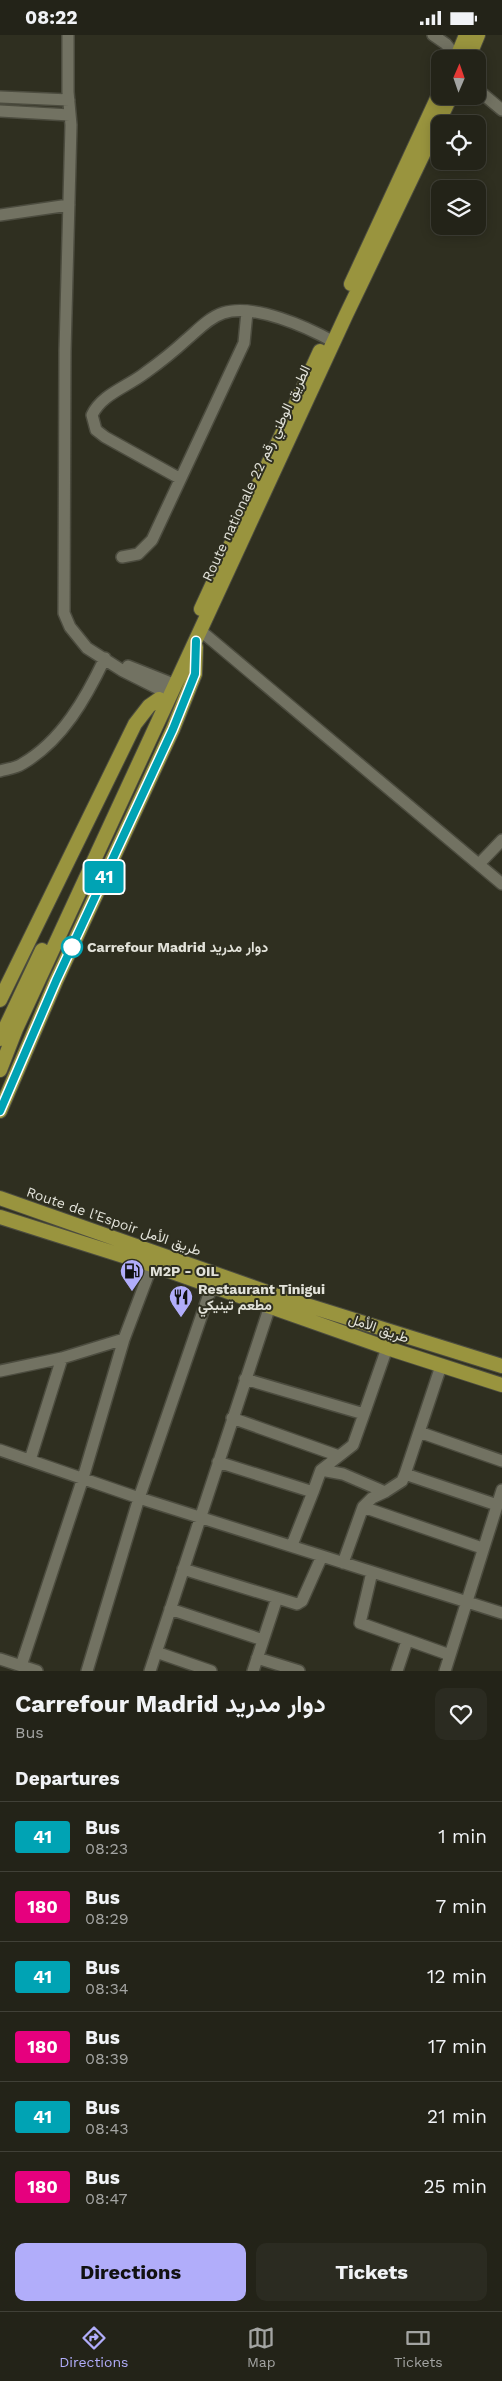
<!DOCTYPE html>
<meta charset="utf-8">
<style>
body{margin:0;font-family:"Work Sans",Vazirmatn,sans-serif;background:#2b2b21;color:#f1f3f6;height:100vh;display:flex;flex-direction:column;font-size:19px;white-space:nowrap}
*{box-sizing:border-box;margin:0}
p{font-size:16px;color:#a3a4a2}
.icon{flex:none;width:28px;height:28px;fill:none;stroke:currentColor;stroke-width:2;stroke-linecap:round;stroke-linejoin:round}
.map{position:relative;height:1636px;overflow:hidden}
.details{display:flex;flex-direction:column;background:#232318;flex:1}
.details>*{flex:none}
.badge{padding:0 10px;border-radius:4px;font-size:18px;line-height:32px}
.needle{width:32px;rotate:2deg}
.controls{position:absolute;left:431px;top:15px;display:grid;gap:10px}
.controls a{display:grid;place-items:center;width:55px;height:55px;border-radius:10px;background:#232318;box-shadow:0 2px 12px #0003,0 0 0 1px #404037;font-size:25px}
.map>.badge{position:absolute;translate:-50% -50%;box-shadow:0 0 0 2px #fff}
h2{padding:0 15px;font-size:19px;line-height:45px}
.round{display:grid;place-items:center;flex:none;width:52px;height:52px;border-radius:10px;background:#2b2b21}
.summary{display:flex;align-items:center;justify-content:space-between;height:85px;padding:0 15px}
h1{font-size:24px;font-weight:700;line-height:38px}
.action{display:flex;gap:10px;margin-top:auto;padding:10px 15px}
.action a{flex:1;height:58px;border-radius:10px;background:#b1adfa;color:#111;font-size:20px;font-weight:700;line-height:58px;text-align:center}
.action a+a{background:#2b2b21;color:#f1f3f6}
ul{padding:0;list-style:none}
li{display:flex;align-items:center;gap:15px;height:70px;padding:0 15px;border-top:1px solid #404037}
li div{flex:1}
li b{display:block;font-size:19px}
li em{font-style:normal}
li .badge{min-width:55px;font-weight:700;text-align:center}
.status{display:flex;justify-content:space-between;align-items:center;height:35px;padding:0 25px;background:#232318;direction:ltr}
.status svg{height:14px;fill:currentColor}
.dock{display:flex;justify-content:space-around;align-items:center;height:70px;border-top:1px solid #404037;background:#232318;font-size:14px;color:#a3a4a2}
.dock a{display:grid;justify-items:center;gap:2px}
.dock .selected{color:#b1adfa}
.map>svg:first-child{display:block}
</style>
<div class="status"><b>08:22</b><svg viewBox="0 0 49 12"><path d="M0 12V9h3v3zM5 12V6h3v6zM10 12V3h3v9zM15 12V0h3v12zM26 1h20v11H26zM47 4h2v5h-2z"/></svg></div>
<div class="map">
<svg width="502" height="1636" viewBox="0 0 502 1636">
<rect width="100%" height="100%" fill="#2f2f20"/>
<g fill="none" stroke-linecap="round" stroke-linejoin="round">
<g stroke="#4c4c3f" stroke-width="14">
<path id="minor" d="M68,0V57L71,90L65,316L64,578L70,592L87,613L123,636L171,660
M433,0L446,9L458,24
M478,55L502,75
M0,62L69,65
M0,76L70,80
M0,180L69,170
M179,443L105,402L96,395L92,380C102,359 127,352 145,338C159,328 173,317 186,305C197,296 208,283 223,278C254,268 307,292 334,307
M122,522L138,519L152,505L244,308L247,277
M201,596L502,849
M128,631L176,650
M0,736C7,734 16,733 22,729C62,706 86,663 105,623
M479,829L502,805
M0,1336L62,1323L124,1304
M245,1344L364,1379L387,1313
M232,1383L339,1421L353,1410L364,1379
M419,1397L502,1426
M0,1415L139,1463L502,1578
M30,1425L62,1323
M218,1427L313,1457L292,1510
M321,1435L343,1439L385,1457L372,1463L363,1472L343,1528
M405,1439L441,1331
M313,1457L321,1435L339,1421
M385,1457L402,1446L405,1439L497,1470
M363,1472L482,1513
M183,1534L297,1569L302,1566L322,1521
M372,1537L360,1588L450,1620
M170,1574L263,1605
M156,1617L211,1636
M257,1623L299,1636
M0,1624L37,1636
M21,1631L83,1443L124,1304L152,1230
M87,1636L139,1463L209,1259L214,1251
M150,1636L270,1271
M253,1636L277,1563
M397,1636L407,1606
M445,1636L502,1455"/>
</g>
<g stroke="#4c4c3f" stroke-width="16">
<path id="trunk" d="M456,24L466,0
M468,24L478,0
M351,249L440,57
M201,574L320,316
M0,965L135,689L149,671L159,664
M0,1004L42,915
M0,1035L16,994L346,280L451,61
M0,1076L56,946L173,694L195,639L196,612
M0,1163L287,1264L502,1331
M0,1182L152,1230L387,1313L502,1350"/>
</g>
<use href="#minor" stroke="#727262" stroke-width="11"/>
<use href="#trunk" stroke="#99943e" stroke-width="14"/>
</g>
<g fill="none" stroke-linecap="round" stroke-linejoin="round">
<g stroke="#fff" stroke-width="11">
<path id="line" d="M0,1076L56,946L173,694L195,639L196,606"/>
</g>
<use href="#line" stroke="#00a3b4" stroke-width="8"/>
</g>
<defs>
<g id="fuel-pin" transform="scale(1.25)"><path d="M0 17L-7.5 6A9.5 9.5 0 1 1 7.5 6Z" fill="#b1adfa" stroke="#2f2f20"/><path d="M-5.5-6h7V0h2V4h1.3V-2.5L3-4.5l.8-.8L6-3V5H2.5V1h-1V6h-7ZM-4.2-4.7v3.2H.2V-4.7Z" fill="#111"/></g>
<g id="restaurant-pin" transform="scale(1.25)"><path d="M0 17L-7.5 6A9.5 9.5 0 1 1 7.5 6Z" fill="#b1adfa" stroke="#2f2f20"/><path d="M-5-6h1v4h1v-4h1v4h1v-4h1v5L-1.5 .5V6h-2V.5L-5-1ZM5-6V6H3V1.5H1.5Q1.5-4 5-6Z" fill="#111"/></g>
</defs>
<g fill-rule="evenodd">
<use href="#fuel-pin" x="132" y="1236"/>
<use href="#restaurant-pin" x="181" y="1262"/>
</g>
<circle fill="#fff" stroke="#00a3b4" stroke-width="2.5" cx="72" cy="912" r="10"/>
<g text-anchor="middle" stroke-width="4" stroke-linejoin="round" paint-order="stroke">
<g font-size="14" fill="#e2e2d9" stroke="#2f2f20">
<text transform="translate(256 438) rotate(-65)" y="5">Route nationale 22 الطريق الوطني رقم</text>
<text transform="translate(114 1186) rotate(19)" y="5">Route de l’Espoir طريق الأمل</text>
<text transform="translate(379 1293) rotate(19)" y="5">طريق الأمل</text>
</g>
<g font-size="14" font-weight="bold" fill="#e2e2d9" stroke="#2f2f20" text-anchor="start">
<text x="87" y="917">Carrefour Madrid دوار مدريد</text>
</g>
<g font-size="14" font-weight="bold" fill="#e2e2d9" stroke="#2f2f20" text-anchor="start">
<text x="150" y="1241">M2P - OIL</text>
<text x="198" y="1259">Restaurant Tinigui<tspan x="198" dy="16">مطعم تينيكي</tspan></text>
</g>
</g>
</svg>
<div class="controls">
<a><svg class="needle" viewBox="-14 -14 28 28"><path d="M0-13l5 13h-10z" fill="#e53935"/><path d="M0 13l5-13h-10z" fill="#a3a4a2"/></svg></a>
<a><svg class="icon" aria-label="locate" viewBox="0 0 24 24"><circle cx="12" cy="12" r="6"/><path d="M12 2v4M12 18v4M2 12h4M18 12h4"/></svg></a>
<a><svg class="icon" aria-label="layers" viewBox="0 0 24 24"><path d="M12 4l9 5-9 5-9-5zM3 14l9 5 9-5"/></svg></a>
</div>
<b class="badge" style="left:104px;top:842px;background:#00a3b4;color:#fff">41</b>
</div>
<section class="details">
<div class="summary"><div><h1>Carrefour Madrid دوار مدريد</h1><p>Bus</p></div><a class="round"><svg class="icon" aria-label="heart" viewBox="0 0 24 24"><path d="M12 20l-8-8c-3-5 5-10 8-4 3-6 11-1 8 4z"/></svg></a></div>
<h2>Departures</h2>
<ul>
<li><span class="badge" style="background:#00a3b4;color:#fff">41</span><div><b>Bus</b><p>08:23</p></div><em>1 min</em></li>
<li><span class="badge" style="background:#e6007e;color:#fff">180</span><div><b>Bus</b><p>08:29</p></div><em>7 min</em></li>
<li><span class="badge" style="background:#00a3b4;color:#fff">41</span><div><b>Bus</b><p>08:34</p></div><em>12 min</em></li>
<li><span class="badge" style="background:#e6007e;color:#fff">180</span><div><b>Bus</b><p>08:39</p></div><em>17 min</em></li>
<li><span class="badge" style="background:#00a3b4;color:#fff">41</span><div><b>Bus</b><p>08:43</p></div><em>21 min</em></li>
<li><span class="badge" style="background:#e6007e;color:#fff">180</span><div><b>Bus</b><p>08:47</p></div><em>25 min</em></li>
</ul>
<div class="action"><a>Directions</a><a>Tickets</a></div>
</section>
<nav class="dock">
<a class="selected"><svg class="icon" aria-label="directions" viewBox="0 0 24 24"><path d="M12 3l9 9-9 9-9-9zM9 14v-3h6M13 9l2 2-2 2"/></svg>Directions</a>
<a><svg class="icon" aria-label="map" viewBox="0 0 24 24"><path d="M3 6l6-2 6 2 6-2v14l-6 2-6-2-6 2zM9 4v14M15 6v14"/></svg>Map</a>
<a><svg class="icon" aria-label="tickets" viewBox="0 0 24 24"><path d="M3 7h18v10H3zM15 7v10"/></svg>Tickets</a>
</nav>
